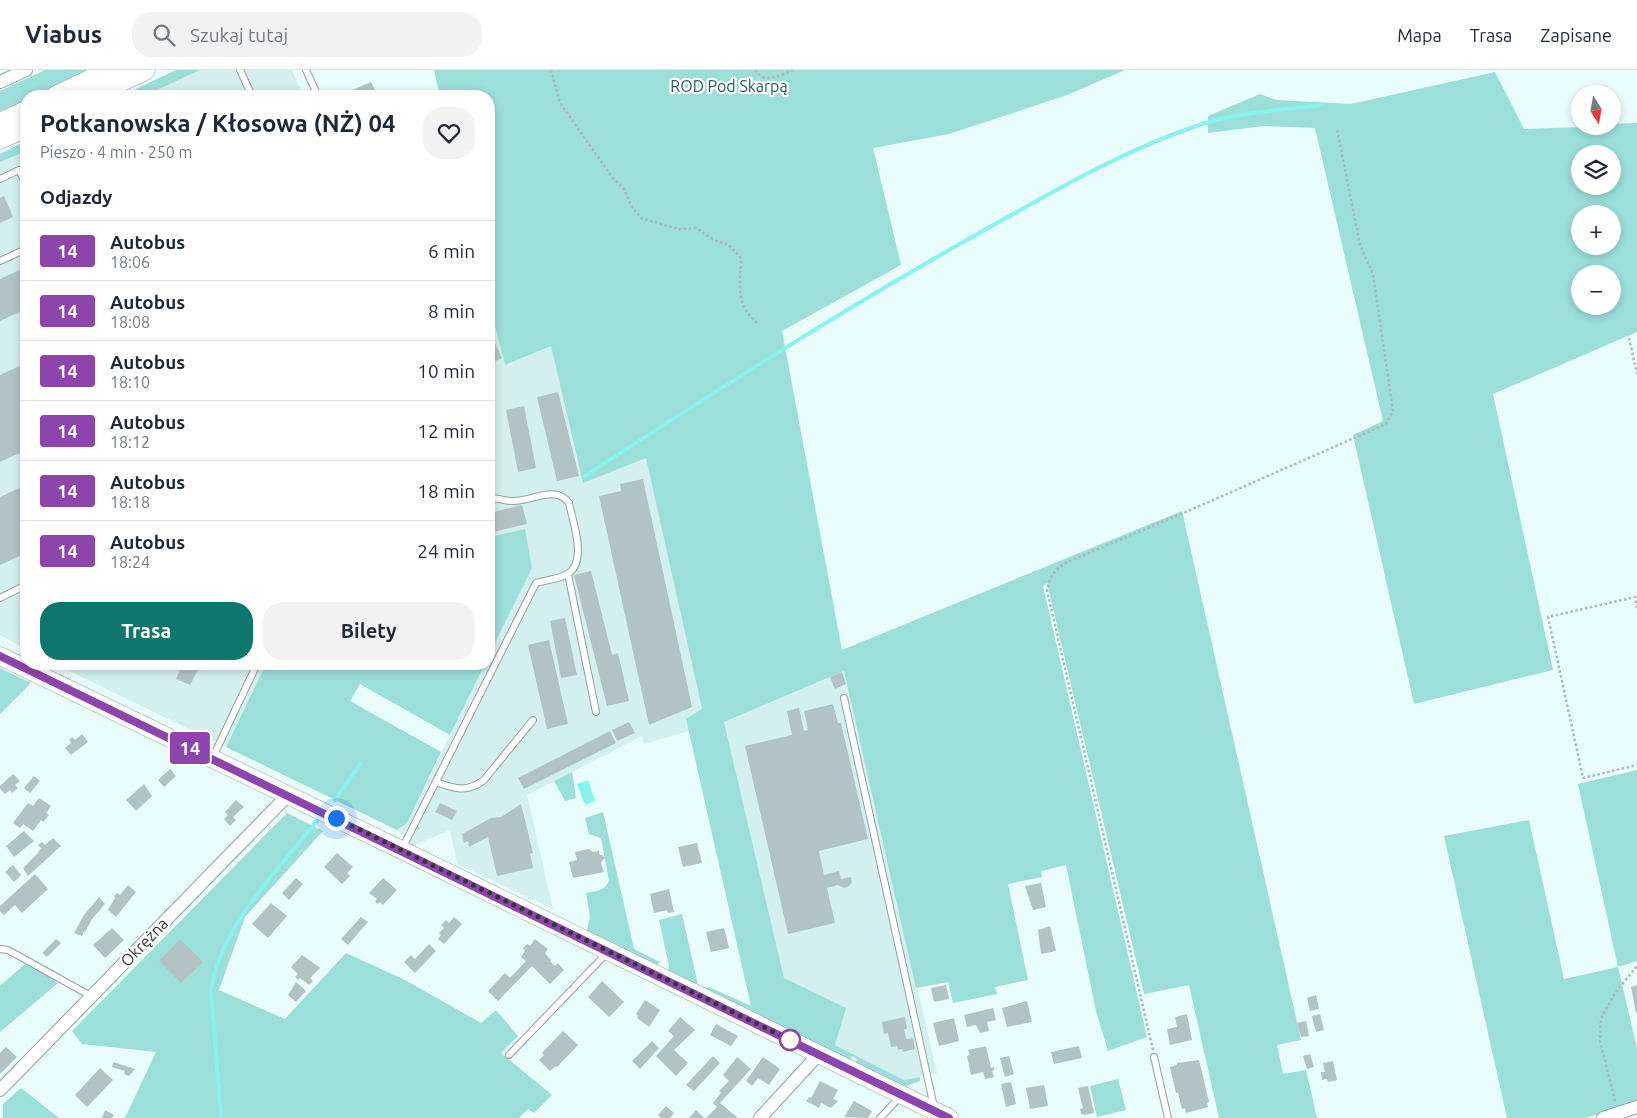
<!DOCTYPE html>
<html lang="pl">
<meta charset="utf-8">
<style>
body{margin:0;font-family:Ubuntu,sans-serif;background:#f2f2f3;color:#1f2937;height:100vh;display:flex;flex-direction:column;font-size:19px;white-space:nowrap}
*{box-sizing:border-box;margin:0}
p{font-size:16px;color:#747a83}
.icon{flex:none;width:28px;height:28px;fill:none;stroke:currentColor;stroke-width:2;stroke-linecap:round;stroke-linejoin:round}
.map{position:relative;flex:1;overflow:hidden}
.details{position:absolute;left:20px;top:20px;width:475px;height:580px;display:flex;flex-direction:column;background:#fff;border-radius:20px;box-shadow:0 2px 8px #0003}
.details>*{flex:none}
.badge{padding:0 10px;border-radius:4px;font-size:18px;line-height:32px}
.needle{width:32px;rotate:169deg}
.fabs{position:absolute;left:1571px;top:15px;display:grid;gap:10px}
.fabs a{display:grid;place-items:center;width:50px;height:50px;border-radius:50%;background:#fff;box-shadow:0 2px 8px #0003;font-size:25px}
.you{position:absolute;width:25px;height:25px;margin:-12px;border:4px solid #fff;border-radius:50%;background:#1a73e8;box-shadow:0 0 0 8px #1a73e833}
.map>.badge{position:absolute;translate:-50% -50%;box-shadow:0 0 0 2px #fff}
h2{padding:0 20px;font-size:19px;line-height:45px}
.round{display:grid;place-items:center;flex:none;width:52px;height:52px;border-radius:20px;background:#f2f2f3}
.summary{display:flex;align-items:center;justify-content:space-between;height:85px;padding:0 20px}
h1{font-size:24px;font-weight:700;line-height:38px}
.primary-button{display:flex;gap:10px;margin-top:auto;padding:10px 20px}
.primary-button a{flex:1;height:58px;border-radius:20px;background:#0f766e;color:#fff;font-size:20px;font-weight:700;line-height:58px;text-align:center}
.primary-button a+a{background:#f2f2f3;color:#1f2937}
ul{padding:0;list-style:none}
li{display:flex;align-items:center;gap:15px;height:60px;padding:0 20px;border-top:1px solid #e0e1e3}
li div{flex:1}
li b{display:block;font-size:19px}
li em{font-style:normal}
li .badge{min-width:55px;font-weight:700;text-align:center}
header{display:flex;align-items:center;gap:30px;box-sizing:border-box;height:70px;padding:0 25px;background:#fff;border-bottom:1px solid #e0e1e3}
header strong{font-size:24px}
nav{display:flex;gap:28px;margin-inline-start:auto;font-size:18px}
.search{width:350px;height:45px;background:#f2f2f3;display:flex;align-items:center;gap:12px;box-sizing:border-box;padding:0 18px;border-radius:20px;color:#747a83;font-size:19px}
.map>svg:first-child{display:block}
</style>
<header>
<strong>Viabus</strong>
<div class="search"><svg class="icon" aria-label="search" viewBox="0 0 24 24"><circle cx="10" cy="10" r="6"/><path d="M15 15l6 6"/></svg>Szukaj tutaj</div>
<nav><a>Mapa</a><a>Trasa</a><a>Zapisane</a></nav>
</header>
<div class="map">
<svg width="1637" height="1048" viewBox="0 0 1637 1048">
<rect width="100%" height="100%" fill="#e9fdfc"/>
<path fill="#d3f0ee" d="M200,0H292L303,26H144Z
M26,81V579L0,565V92Z
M489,232L505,295L551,275L583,413L646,387L702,640L686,649L689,661L644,674L642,666L527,725L553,839L457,794L450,760L412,776L397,760L407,753L485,594H489V586L532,498L525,459L489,467Z
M55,594H266L226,677Z
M844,601L937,1003L904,1010L835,975L836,971L784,909L724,652Z"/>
<path fill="#9bdeda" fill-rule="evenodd" d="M45,0H97L42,26H26V34L0,47V21Z
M176,0H200L144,26H121Z
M434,0H1125L1067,25L949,64L873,78L901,195L782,261L842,580L1182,441L1301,970L1277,975L1283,1004L1306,1000L1317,1048H1219L1189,915L1144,924L1047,513L1043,516L1147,967L1108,981L1096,941L1066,795L1041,801L1042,807L1008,814L1028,910L995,917L997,924L953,933L948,912L916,918L844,601L724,652L784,908L846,938L835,975L904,1010L920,1007V1011L904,1017L855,994L857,989L852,986L850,992L668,902L669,896L659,850L682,844L698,915L708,918L709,917L751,936L686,649L702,639L646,388L583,413L551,276L505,295L489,232V26H440Z
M1495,2L1524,59L1612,56L1613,54L1637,53V262L1493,324L1553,600L1414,634L1353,365L1383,351L1315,58L1263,56L1208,63V46L1260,24L1276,30L1351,34ZM1580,84H1612V116H1580ZM1580,144H1612V176H1580ZM1580,204H1612V236H1580Z
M26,71V81L0,92V84Z
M525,459L532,498L489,585V467Z
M266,594H485L450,665L360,614L350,631L441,682L407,753L397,760L226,677Z
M0,598L31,613L0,644Z
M1637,700V891L1618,897L1637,978V1033L1585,1048H1507L1444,766L1529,750L1564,909L1618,897L1578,714Z
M572,702L576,728L565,731L554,711Z
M603,742L634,879L660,892L655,897L586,864L590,847L586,823C596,821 605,821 609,811L601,768L589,764L585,748Z
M287,743L323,761L245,847L219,920L285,949L346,883L405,910L481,953L496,940L518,966L501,983L552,1025L534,1043L528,1039L519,1048H125L156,982L82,974L72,961Z
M25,894L44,903L58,913L0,962V916Z
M1118,1009L1126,1040L1097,1047L1090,1016Z
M21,1018L59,1048H3V1034Z"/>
<path fill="#87f2ee" d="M588,710L595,731L585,735L577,714Z"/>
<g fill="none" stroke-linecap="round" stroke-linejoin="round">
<path stroke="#87f2ee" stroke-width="4" d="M585,406C717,320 850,235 988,158C1058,119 1126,79 1202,54C1240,42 1283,40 1322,35
M335,730L361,693
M221,1048L211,920C220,856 280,798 319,748"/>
</g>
<path fill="#b1c4c3" d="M371,12L378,26H340L355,19Z
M217,20L225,26H204Z
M4,126L13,147L0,153V128Z
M26,197V239L0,251V209Z
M489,261L502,288L489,294Z
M26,293V380L0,392V305Z
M558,322L579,406L557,411L537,327Z
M524,336L536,398L518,402L506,340Z
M643,409L692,637L649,655L599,426L621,421L620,414Z
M26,415V483L0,495V427Z
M522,435L527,454L489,463V443Z
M591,501L612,585L618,583L629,631L607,636L574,505Z
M565,548L577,605L561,608L550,551Z
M549,570L568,654L547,659L528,575Z
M183,594H189L199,598L190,615L176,609Z
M842,602L846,614L835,619L830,607Z
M833,634L838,653H841L868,769L819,781L824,805L839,801L841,809L851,807L852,812L849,816L844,818L838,815L827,818L835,853L788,864L745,676L792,665L787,641L799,638L804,661L808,660L804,641Z
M629,652L635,663L617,671L612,660Z
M610,661L616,673L524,719L518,708Z
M82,664L88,672L71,685L65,678L71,673L69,670L72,667L75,670Z
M170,699L176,706L164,717L158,710Z
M13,704L20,711L15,715L18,718L12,723L10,720L5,724L0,719V716Z
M34,706L40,711L30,723L24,718Z
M144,714L152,726L136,741L126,730Z
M39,728L51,736L46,743L49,745L43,752L41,750L33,761L23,754L20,758L13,753L28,733L33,736Z
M236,730L244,737L233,747L236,750L230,756L224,749L228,745L225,742Z
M440,733L457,741L452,750L435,742Z
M521,734L533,783L530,784L533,798L497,806L488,767L469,777L468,771L464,773L462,764L491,748L501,747Z
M24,761L34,771L14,787L6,776Z
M53,768L61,776L28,806L23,798L37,784L41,778L38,775L42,772L45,775Z
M697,773L702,793L683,797L678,777Z
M589,779L593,782L599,781V784L605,787L601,793L604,802L573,808L569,792L577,790L575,782Z
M337,783L353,797L347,803L350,806L342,814L324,797Z
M13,795L21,805L14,812L5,802Z
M35,804L48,819L22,843L15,835L4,845L0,841V836Z
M296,808L303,814L289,830L282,823Z
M383,808L397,820L383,835L380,832L377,834L375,831L377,829L369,823Z
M1041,813L1046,837L1033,840L1025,816Z
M128,815L136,822L116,847L108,840L115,828L114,826L117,823L120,825Z
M669,819L674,842L668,843L667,840L654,843L650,824Z
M99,827L105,834L92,849L85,862L84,861L82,866L74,863L84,845Z
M271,833L287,846L268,868L252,854Z
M361,847L368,852L348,875L341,869Z
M454,847L462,854L444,874L438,869L441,865L439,863L444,858L441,855L446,850L449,853Z
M1050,856L1056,881L1041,884L1038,860Z
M112,858L124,870L105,888L93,875Z
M724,858L729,878L711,882L706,862Z
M56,869L61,873L47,887L42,883Z
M180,869L203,892L181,913L159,891Z
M535,869L548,879L545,883L551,890L550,891L555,896L558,893L564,900L550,914L532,896L498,931L488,921L505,903L510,908L526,891L521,887L525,881L523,878L527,874L530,876Z
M429,874L436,881L415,903L404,892L411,885L415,889Z
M302,885L320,898L310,908L313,911L309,915L300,908L298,910L295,907L298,904L291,897Z
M602,911L624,932L609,947L588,927Z
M296,912L306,921L296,932L288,925Z
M946,915L949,929L934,932L931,918Z
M1637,915V943H1636L1631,917Z
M1316,925L1319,939L1310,941L1307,928Z
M645,930L660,940L649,957L637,948L638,946L636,944Z
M1027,931L1032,952L1007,957L1002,938Z
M993,938L996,950L987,952L989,961L980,963L976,955L967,957L964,945Z
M1187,944L1192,970L1170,975L1167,959L1177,957L1175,947Z
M1320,944L1324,960L1316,962L1312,946Z
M680,947L695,960L674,980L688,993L676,1006L656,986L674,966L668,961Z
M905,947L907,959H904L906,969L913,968L915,979L903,982L902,979L898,980L897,976L891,977L888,963L884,964L882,952Z
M954,948L959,971L939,976L933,953Z
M1306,951L1309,966L1301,967L1297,953Z
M716,954L738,966L731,976L710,965Z
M563,961L578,975L557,997L556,996L550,1001L539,990L544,985L542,983Z
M652,971L659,978L640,999L632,991Z
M986,976L991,998L994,997V1000L992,1001L994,1007L985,1009L983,1002L971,1005L967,986L970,985L968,980Z
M1079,976L1082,988L1054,994L1051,982Z
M6,977L17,987L0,1004V983Z
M1310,984L1314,997L1307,999L1303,986Z
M713,986L720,993L694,1021L686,1015Z
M1009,986L1014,1004L1005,1007L1000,988Z
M737,987L751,999L720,1033L738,1048H706L717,1037L713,1033L721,1023L719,1021L729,1011L723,1005Z
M763,987L780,999L769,1015L758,1008L752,1016L746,1011Z
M1199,990L1209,1032L1207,1033L1208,1037L1186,1043L1185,1038L1182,1039L1178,1023H1176L1170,997L1177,995V993Z
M1333,991L1337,1010L1328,1012L1327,1009L1322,1010L1321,1002H1325L1323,993Z
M113,992L135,999L129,1006L124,1004L125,1001L112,997Z
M100,998L113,1010L87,1037L75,1025Z
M820,1011L838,1020L833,1029L838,1031L831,1038L821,1033L819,1038L806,1031L809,1027L811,1028Z
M1011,1012L1016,1034L1006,1037L1001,1014Z
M1044,1015L1048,1036L1030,1039L1026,1018Z
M1088,1016L1094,1043L1085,1045L1081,1044L1080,1039L1083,1038L1078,1018Z
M854,1031L872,1041L868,1048L844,1047Z
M666,1036L674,1043L670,1048H661L658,1045Z
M105,1040L114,1045L112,1048H102Z
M696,1040L704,1048H689Z"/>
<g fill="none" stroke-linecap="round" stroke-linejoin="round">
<g stroke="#90a3a2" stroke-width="8">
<path id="lane" d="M240,0L252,26
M306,0L318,26
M0,109L19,100L26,115
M0,191L26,179
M568,504L596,642
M0,528L26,515
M844,628L934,1037
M213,687L257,594
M436,712C455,719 467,723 484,710L533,650
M402,779L536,513C546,510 561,509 569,503C587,490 573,452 569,433C555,414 531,432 512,431C503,431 498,427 489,429
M0,879L8,880L91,926
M509,985L607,883
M1154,987L1168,1048
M880,1048L900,1027"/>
</g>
<g stroke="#90a3a2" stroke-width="14">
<path id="street" d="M0,12L26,0
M0,1020L288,725
M760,1048L819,984
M1603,1048L1637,1037"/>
</g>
<g stroke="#90a3a2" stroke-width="19">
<path id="secondary" d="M0,586L412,785L949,1048"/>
</g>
<g stroke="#90a3a2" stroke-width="21">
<path id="primary" d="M56,26L111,0
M90,26L145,0
M0,53L26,41
M0,69L26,57"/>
</g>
<path stroke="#abbab9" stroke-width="2.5" stroke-dasharray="2.5 2.5" stroke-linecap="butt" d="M551,0L560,33L612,107L624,119L632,137L641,148L678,159L696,158L714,170L729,175L741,188C740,215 735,237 759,254
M755,0C765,15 780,5 793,0
M1629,268L1637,304
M1637,538L1635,527L1548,547L1583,708L1637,695
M1153,980L1047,520C1050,505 1055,500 1067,492L1195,438L1386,354L1393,341L1373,204L1360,175L1337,59
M1615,1031L1600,971L1601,948L1615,923L1637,896"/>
<use href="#lane" stroke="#fff" stroke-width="6"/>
<use href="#street" stroke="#fff" stroke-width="12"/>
<use href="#secondary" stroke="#fff" stroke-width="18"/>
<use href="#primary" stroke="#fff" stroke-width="20"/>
</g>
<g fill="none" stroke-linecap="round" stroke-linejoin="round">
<g stroke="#fff" stroke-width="11">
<path id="line" d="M0,586L949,1048"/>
</g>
<use href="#line" stroke="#8e44ad" stroke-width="8"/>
<path stroke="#313938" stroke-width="5" stroke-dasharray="0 9" d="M336,748L790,970"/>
</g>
<circle fill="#fff" stroke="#8e44ad" stroke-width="2.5" cx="790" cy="970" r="10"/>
<g text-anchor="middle" stroke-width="4.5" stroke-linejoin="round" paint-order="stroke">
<g font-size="16" fill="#2b5b59" stroke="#fff">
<text x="729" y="22">ROD Pod Skarpą</text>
</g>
<g font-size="16" fill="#313938" stroke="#fff">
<text transform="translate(144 872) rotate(-46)" y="6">Okrężna</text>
</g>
</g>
</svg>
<div class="fabs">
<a><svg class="needle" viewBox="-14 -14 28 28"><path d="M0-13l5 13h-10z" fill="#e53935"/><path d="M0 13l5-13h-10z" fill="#747a83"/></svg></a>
<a><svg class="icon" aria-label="layers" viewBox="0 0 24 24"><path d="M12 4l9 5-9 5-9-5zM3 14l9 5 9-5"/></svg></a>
<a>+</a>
<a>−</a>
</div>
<div class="you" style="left:336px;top:748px"></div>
<b class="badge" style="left:190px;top:678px;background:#8e44ad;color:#fff">14</b>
<section class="details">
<div class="summary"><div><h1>Potkanowska / Kłosowa (NŻ) 04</h1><p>Pieszo · 4 min · 250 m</p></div><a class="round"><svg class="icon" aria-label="heart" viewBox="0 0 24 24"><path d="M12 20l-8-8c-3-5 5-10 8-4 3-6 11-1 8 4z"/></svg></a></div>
<h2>Odjazdy</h2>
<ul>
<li><span class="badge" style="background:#8e44ad;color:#fff">14</span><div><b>Autobus</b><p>18:06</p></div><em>6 min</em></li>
<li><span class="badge" style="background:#8e44ad;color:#fff">14</span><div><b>Autobus</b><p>18:08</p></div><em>8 min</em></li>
<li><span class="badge" style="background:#8e44ad;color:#fff">14</span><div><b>Autobus</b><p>18:10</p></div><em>10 min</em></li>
<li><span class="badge" style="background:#8e44ad;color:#fff">14</span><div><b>Autobus</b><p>18:12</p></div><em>12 min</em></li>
<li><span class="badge" style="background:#8e44ad;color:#fff">14</span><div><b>Autobus</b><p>18:18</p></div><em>18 min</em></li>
<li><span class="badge" style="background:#8e44ad;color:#fff">14</span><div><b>Autobus</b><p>18:24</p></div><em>24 min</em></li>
</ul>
<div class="primary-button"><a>Trasa</a><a>Bilety</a></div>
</section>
</div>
